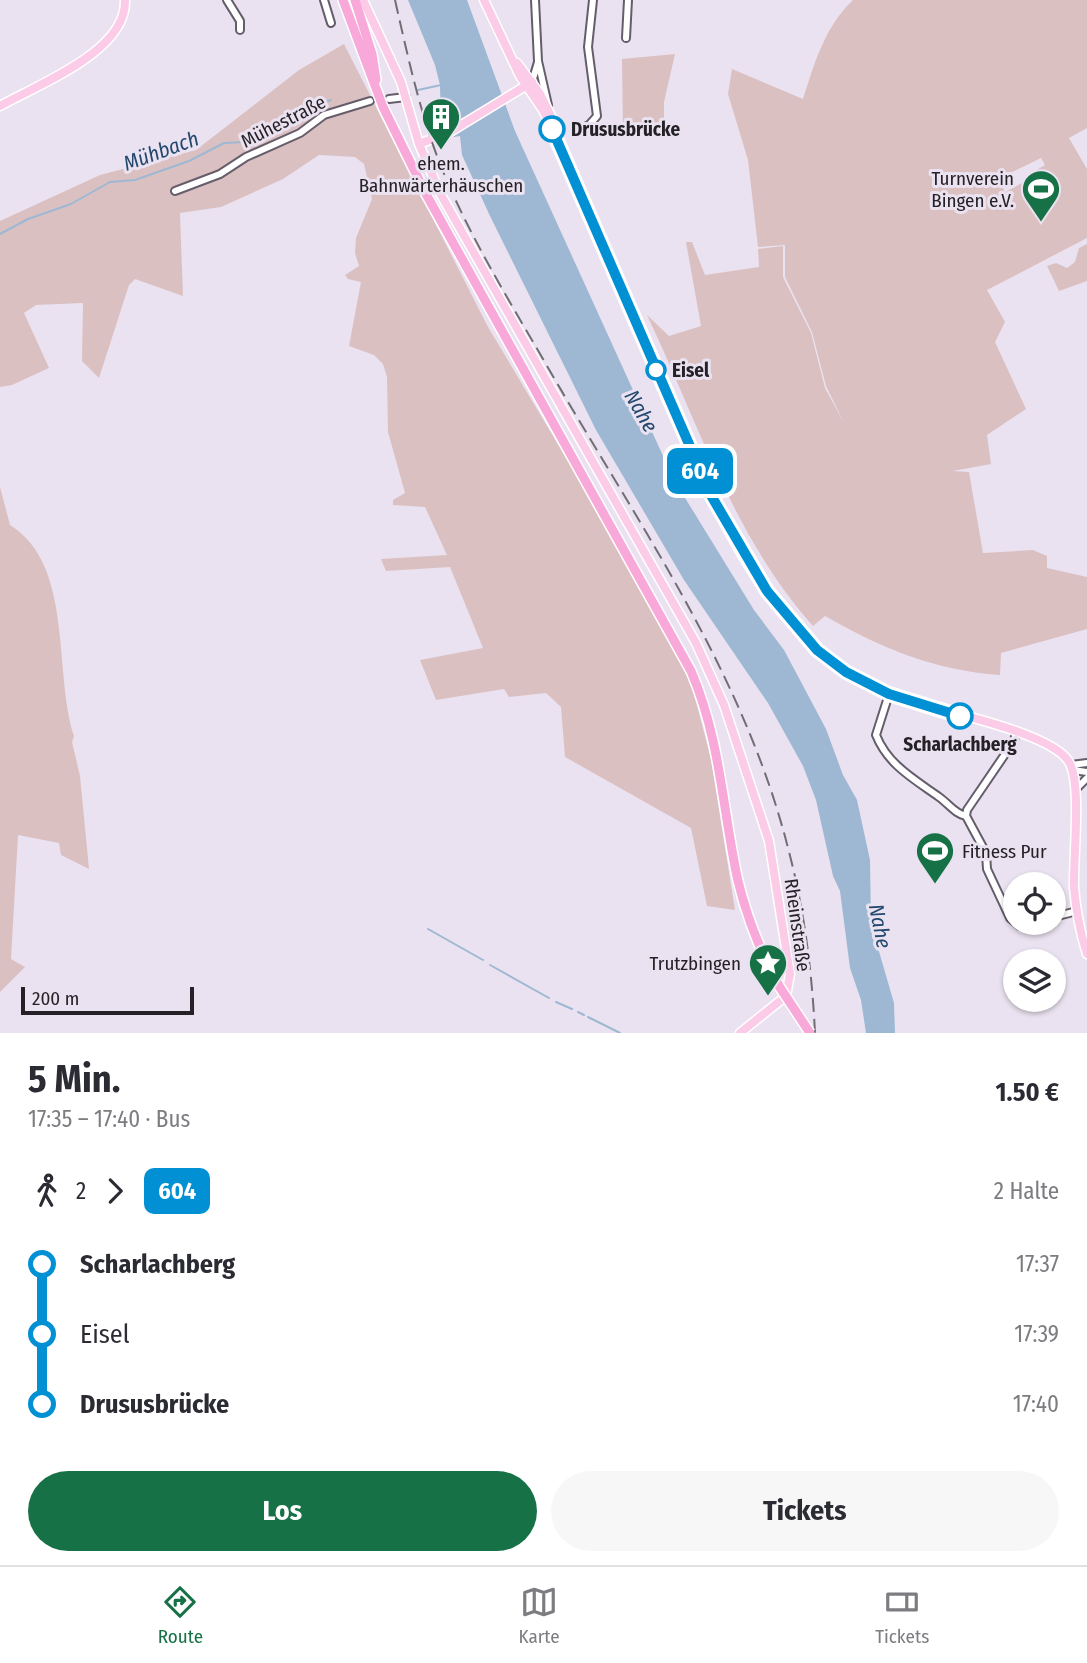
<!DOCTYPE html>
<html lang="de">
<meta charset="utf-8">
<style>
body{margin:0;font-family:"Fira Sans Condensed",sans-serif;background:#f7f7f7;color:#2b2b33;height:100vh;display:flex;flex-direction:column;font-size:26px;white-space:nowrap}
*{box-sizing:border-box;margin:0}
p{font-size:23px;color:#7c7c81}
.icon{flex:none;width:38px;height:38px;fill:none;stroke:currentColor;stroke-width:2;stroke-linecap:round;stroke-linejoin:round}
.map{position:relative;height:1033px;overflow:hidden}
.details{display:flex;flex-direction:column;background:#fff;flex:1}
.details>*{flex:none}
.badge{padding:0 14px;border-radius:10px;font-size:24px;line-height:46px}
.controls{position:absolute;left:1003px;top:872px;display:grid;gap:14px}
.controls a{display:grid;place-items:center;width:63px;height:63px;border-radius:50%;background:#fff;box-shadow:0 2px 5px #0004;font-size:35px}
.scale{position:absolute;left:21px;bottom:18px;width:173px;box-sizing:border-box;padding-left:7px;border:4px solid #252227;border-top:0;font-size:19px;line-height:24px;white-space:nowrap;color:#252227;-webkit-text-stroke:5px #eae2f0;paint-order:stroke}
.map>.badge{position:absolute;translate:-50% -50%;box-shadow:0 0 0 4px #fff}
.legs{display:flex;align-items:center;gap:10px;height:77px;padding:0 28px;font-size:23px}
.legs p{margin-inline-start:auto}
.overview{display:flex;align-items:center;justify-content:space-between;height:119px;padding:0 28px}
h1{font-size:38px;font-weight:700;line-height:52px}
.cta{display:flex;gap:14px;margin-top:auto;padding:14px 28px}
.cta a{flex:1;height:80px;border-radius:42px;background:#167146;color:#fff;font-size:28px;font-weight:700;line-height:80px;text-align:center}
.cta a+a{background:#f7f7f7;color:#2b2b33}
ul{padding:0 28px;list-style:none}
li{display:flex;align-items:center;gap:24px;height:70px;font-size:26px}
li i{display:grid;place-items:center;width:10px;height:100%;margin:0 9px;background:currentColor}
li i::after{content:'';width:18px;height:18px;margin:-9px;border:5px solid;border-radius:50%;background:#fff}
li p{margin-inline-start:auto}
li:first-child i{background:linear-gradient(#0000 50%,currentColor 0)}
li:last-child i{background:linear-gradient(currentColor 50%,#0000 0)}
.tab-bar{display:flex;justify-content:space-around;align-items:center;height:98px;border-top:2px solid #e1e1e2;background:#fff;font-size:19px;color:#7c7c81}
.tab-bar a{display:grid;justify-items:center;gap:4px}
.tab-bar .current{color:#167146}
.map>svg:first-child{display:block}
</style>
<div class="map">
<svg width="1087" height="1033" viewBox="0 0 1087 1033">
<rect width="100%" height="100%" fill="#eae2f0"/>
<path fill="#dbc0c2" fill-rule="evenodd" d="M853,0H1087V128L1069,138L1087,169V238L987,290L1005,322L995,342L1026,409L987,435L991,464L953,471L969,472L983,553L1033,550L1047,556V568L1087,577V629L1001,653L1000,675C933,670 883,649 825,616L813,626C733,536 698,422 647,315L669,336L701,326L686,242H692L705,275L759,267L758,249L783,246V277L811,333L825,388L844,423L826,386L812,332L785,277V245L758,247L748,160L728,94L732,69L803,99C815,62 824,28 853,0ZM1041,158L1045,165L1028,175L1030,179L1005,192L998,179Z
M344,44L488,327L599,513L690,679L711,759L735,910L707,906L691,828L565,757L561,707L546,693L509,697L504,689L436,700L420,660L483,648L450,567L386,571L381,559L447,555L425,507L393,505V500L405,493L388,432L387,377L383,364L374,355L349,346L361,282L348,279L345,275L359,266L355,253L356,238L372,199L364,164L355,157L319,155L283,179L221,207L180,213L183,296L135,279L129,285L99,378L82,361L83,303L36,305L24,313L49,368L12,385L0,387V221L100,175L196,150L299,70Z
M675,54L664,102V131L623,138L622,59Z
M1087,244V281L1059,291L1047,266L1056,263L1067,268L1075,262L1079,248Z
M0,487L10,525C74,565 53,670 74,736L72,742L80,776L89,869L61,855L59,843L18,835L11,959L25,967L0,992Z"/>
<path fill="#9eb8d3" d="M408,0H467L515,131L674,480L754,610L784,650L826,729L843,775L857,800L870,860L871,924L894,1003L895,1033H866L861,1000L850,968L840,891L833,876L816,800L803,766L768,703L684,580L596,430L490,216L462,155L460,136L454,137L441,128L440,85L435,65Z"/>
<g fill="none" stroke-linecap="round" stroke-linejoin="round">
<path stroke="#9eb8d3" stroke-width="2" d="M418,90L441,85
M0,234L28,219L71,204L110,182L135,180L189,161L224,143L245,142L297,124L316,105L331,100
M428,929L483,960
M490,965L549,998
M556,1002L572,1009
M578,1012L584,1015
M588,1017L620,1033"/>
<g stroke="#655e6a" stroke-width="10">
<path id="minor" d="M227,0L240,21V30
M324,0L331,23
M535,0L538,61L548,105
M626,38L628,0
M532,82L538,62
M389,99L406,97
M575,132L589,125L597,116L588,47L593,0
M175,191L220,174L246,157L300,133L324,115L370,101
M889,694L876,735C888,765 914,779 939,797C949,804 955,814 966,816L986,853L987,869L1010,918L1020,926L1037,922
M1071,765L1087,763
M1073,770L1087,772
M1075,790L1087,778
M966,816L967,810L1014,741L1016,732
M1054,917L1077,911"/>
</g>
<g stroke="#fff" stroke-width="11">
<path id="major" d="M363,0L401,82L419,144L441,195L696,643L724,705L769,841L790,974L786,996L740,1033
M484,0L520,76L543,110L558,140C590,218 624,296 657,373C699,469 744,594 830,660C848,674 867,686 889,694C928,709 1050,730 1069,762C1082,783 1073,859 1074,887C1076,911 1080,932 1087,954
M517,63L540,94L553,120
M0,106C39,84 127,51 125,0
M419,144L450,132L532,82"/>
</g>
<g stroke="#fff" stroke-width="12">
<path id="highway" d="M343,0L383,107L426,194L691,671C721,741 722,808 738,881C747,918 761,953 779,986
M355,0L372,54L376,80"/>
</g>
<use href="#minor" stroke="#fff" stroke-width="6"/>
<use href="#major" stroke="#fbcbe8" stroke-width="8"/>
<use href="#highway" stroke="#f8a9d9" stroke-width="9"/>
<path stroke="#726d75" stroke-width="2" stroke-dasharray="14 7" stroke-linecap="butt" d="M395,0C408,57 420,114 442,169C469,235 507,297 543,359C633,516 743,670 788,848C804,908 812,971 815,1033"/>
<g stroke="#fff" stroke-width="12" stroke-linecap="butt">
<path id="highway-bridge" d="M779,986L810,1033"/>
</g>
<use href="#highway-bridge" stroke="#f8a9d9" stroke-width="9"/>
</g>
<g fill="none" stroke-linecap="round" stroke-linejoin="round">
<g stroke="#fff" stroke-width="16">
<path id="line-1" d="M552,129L712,497L767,591L817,650L846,672L889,694L960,716"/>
</g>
<use href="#line-1" stroke="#0090d3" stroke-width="10"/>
</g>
<defs>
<g id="building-pin" transform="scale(2.0125)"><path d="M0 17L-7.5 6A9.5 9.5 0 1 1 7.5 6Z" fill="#167146" stroke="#eae2f0"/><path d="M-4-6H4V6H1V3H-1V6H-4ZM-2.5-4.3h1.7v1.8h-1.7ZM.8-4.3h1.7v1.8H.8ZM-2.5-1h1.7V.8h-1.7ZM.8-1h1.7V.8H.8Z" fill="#fff"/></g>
<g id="stadium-pin" transform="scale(2.0125)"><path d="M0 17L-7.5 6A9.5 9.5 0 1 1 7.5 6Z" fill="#167146" stroke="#eae2f0"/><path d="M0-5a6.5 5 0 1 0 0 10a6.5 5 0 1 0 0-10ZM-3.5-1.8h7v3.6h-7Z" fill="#fff"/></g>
<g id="sight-pin" transform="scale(2.0125)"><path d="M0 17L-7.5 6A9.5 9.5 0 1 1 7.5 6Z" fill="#167146" stroke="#eae2f0"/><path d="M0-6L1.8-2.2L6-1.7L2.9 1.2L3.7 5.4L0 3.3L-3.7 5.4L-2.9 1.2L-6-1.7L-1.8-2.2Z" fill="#fff"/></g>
</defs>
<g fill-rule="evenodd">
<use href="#building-pin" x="441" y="117"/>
<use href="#stadium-pin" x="1041" y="189"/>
<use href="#stadium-pin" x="935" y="851"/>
<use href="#sight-pin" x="768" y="963"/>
</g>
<g fill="#fff" stroke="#0090d3" stroke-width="3.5">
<circle cx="552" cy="129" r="12"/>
<circle cx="656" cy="370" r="9"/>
<circle cx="960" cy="716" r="12"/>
</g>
<g text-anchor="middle" stroke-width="6" stroke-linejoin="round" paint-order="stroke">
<g font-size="19" fill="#252227" stroke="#eae2f0">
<text transform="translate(283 121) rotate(-27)" y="7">Mühestraße</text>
<text transform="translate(798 925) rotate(82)" y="7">Rheinstraße</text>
</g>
<g font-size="19" font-weight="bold" fill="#252227" stroke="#eae2f0" text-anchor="start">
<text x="571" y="136">Drususbrücke</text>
<text x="672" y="377">Eisel</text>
<text x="960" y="751" text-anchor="middle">Scharlachberg</text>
</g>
<g font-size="19" fill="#252227" stroke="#eae2f0" text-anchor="end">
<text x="441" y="170" text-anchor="middle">ehem.<tspan x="441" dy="22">Bahnwärterhäuschen</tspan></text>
<text x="1014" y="185">Turnverein<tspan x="1014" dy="22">Bingen e.V.</tspan></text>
<text x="962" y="858" text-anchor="start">Fitness Pur</text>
<text x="741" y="970">Trutzbingen</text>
</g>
<g font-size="21" font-style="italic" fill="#23496f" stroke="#eae2f0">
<text transform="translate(161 151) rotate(-20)" y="7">Mühbach</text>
<text transform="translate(641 411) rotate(60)" y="7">Nahe</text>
<text transform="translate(880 926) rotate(79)" y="7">Nahe</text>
</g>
</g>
</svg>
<div class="controls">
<a><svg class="icon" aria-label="locate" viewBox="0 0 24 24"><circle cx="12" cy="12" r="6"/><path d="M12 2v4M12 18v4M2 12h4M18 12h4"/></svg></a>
<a><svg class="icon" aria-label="layers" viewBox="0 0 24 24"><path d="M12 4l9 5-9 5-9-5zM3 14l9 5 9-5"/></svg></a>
</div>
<div class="scale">200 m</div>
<b class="badge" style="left:700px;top:471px;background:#0090d3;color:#fff">604</b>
</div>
<section class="details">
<div class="overview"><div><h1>5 Min.</h1><p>17:35 – 17:40 · Bus</p></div><b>1.50 €</b></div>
<div class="legs"><svg class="icon" aria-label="walk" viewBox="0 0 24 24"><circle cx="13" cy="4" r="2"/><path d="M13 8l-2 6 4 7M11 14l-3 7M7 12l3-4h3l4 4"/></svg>2<svg class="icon" aria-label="forward" viewBox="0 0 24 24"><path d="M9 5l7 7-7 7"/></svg><b class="badge" style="background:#0090d3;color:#fff">604</b><p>2 Halte</p></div>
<ul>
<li><i style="color:#0090d3"></i><b>Scharlachberg</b><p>17:37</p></li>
<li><i style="color:#0090d3"></i><span>Eisel</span><p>17:39</p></li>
<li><i style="color:#0090d3"></i><b>Drususbrücke</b><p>17:40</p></li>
</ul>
<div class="cta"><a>Los</a><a>Tickets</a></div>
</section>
<nav class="tab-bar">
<a class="current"><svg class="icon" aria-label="directions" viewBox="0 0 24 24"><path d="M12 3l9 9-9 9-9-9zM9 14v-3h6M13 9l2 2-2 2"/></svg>Route</a>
<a><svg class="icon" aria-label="map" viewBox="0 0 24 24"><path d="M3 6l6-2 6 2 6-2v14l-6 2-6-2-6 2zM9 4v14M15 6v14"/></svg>Karte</a>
<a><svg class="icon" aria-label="tickets" viewBox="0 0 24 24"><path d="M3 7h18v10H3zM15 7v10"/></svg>Tickets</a>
</nav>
